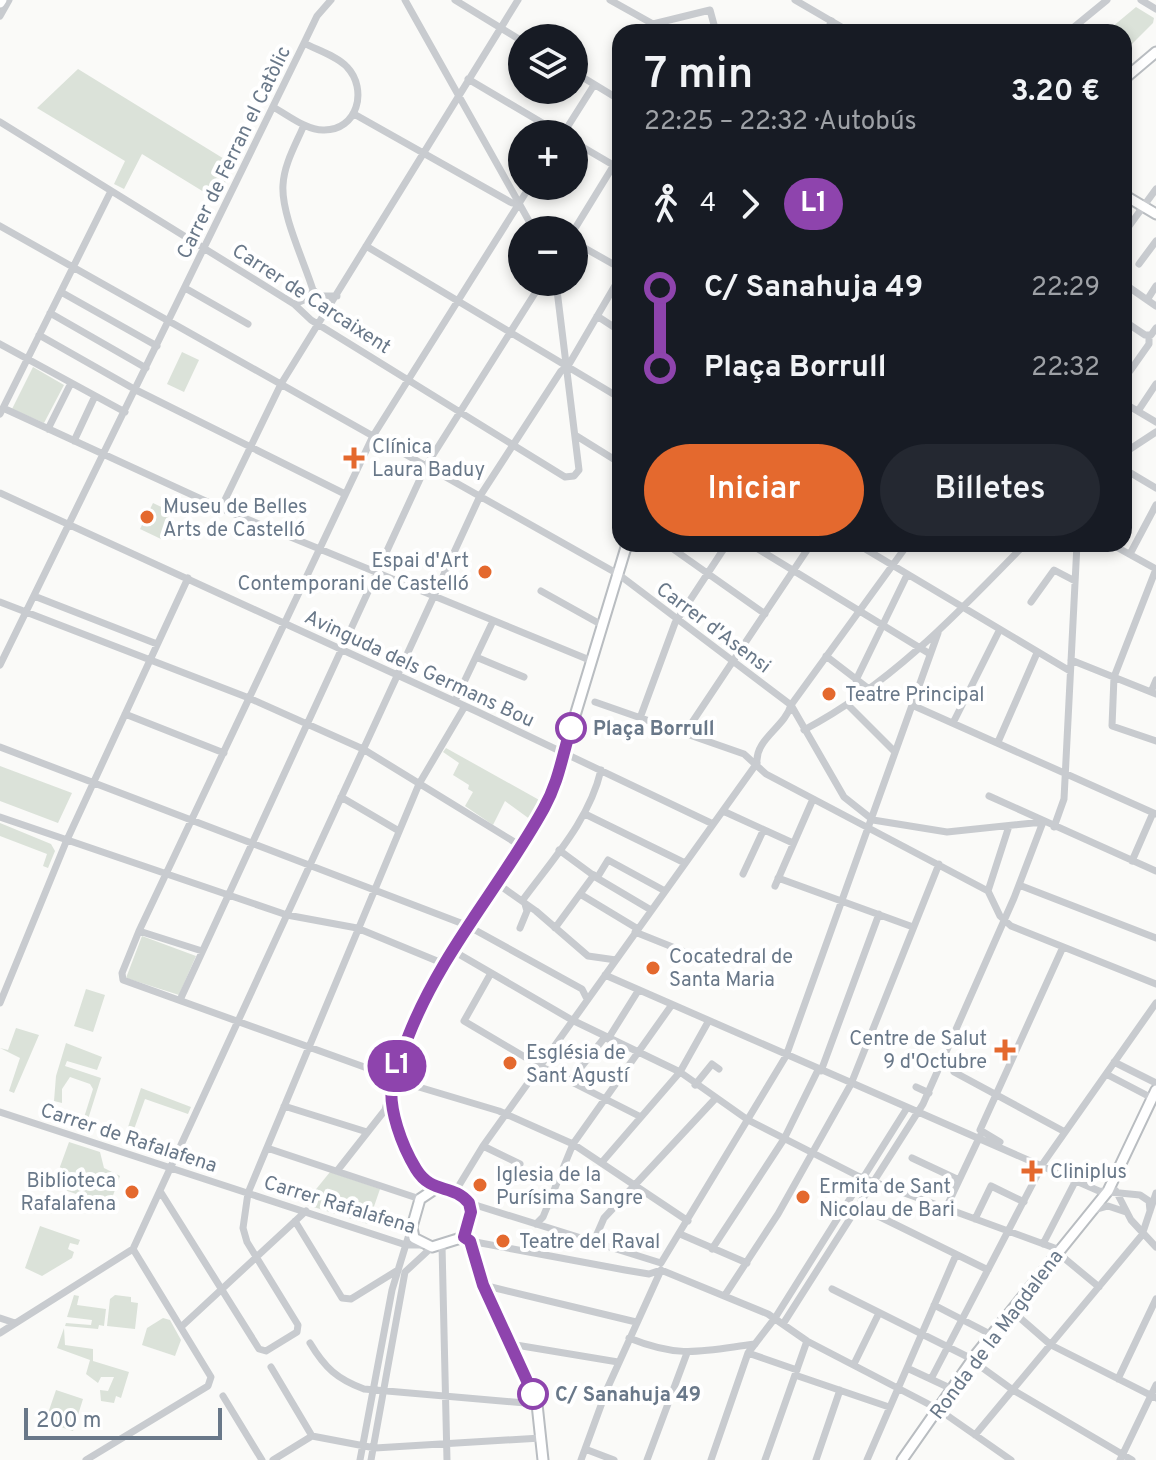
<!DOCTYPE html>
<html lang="es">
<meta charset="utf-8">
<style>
body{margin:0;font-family:Overpass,sans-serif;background:#242831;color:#f1f3f6;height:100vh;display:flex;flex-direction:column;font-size:30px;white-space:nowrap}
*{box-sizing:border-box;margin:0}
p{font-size:26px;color:#9ea1a6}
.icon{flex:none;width:44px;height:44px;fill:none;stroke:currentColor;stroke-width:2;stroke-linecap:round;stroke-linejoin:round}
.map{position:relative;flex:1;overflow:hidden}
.side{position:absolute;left:612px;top:24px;width:520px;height:528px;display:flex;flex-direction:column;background:#171b24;border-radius:24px;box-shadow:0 4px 12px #0003}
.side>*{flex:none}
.badge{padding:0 16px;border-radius:26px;font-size:28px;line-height:52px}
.buttons{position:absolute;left:508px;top:24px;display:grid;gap:16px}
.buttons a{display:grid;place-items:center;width:80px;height:80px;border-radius:50%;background:#171b24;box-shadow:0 4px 12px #0003;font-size:40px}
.scale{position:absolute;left:24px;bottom:20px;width:198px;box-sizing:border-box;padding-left:8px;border:4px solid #697889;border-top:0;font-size:22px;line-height:28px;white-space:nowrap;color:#697889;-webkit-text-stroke:6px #fff;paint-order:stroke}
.map>.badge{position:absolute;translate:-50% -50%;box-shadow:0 0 0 4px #fff}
.legs{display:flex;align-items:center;gap:12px;height:88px;padding:0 32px;font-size:26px}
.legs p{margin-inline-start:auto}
.headline{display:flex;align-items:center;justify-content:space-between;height:136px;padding:0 32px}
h1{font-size:44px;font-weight:600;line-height:60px}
.button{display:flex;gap:16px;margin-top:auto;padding:16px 32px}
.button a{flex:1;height:92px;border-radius:48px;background:#e4692e;color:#fff;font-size:32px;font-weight:600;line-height:92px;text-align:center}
.button a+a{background:#242831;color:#f1f3f6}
ul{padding:0 32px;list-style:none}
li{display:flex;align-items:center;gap:28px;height:80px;font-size:30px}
li i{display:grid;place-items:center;width:12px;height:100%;margin:0 10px;background:currentColor}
li i::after{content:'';width:20px;height:20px;margin:-10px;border:6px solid;border-radius:50%;background:#171b24}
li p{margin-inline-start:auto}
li:first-child i{background:linear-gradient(#0000 50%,currentColor 0)}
li:last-child i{background:linear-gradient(currentColor 50%,#0000 0)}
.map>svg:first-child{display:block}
</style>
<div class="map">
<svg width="1156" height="1460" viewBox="0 0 1156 1460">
<rect width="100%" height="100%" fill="#fafaf8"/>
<path fill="#dbe2d9" d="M1136,7L1154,18L1153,23L1124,52V32H1106Z
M78,69L234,165L217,200L142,154L124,189L114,184L125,161L37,108Z
M182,352L199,360L184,392L167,384Z
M33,367L64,385L44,423L12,409Z
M153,503L174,513L161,539L140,529Z
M446,748L541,801L531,820L505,801L493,825L465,806L473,792L468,789L469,785L453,775L459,763L443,752Z
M0,766L72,793L58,823L0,801Z
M0,823L51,844L55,851L48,868L43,866L47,854L0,836Z
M142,936L196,956L179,995L126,978Z
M86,989L105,995L93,1032L74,1026Z
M16,1028L39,1035L14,1093L9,1091L20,1058L0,1048L8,1050Z
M66,1043L102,1057L97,1070L67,1061L65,1066L101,1078L84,1132L70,1127H81L93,1089L90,1084L70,1077L62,1089V1103L54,1101L56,1076Z
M141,1088L191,1107L188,1114L145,1099L133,1132L127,1130Z
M69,1142L100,1152L104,1168L120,1176L111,1201L105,1204L53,1186Z
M330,1172L380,1189L368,1224L304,1204Z
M40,1226L80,1240L78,1245L70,1243L68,1249L74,1252L72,1258L42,1276L25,1268Z
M74,1295L79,1296L77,1305L106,1309L104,1326L99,1325L98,1329L65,1326L66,1323L91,1325L92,1320L67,1317Z
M115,1295L131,1297V1302L138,1303L135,1329L107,1326L110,1299Z
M163,1318L170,1320L181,1340L175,1356L142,1345L147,1328Z
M64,1328L65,1345L93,1349V1361L129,1372L121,1398L116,1396L114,1403L101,1401L100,1390L108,1391L114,1377H101L98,1383L86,1374L90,1360L57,1348Z
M56,1390L83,1399L73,1431L45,1422Z"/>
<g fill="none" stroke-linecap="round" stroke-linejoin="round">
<g stroke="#b9bdc1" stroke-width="13">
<path id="major" d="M0,3L2,0
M1124,79L1156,52
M1124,195L1156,214
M435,1189L422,1178L405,1144L392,1108V1077L416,1016L442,963L521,846L558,781L567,742L627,544
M435,1189C464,1189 480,1210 464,1237L432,1247L414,1238L412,1227L420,1199Z
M464,1237L470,1241L483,1285L537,1404L543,1460
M902,1460L977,1353L1108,1191L1156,1090"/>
</g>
<path stroke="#c8cbcf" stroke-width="7" d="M405,0L534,230
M455,0L522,41
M610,0L653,24
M795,0L850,32
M1141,0L1156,9
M710,10L716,32
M0,16L9,0
M655,32L653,24L710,10
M826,32L832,21
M1068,32L1107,0
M574,72L620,100
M468,79L561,134
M273,107C288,115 306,130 323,130C358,131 368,89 347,67C337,56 317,50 304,43
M354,114L512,203L520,202
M0,122L294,304L311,320L565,477L574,476L579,470L556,282
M563,134L594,85
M574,142L620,169
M0,226L618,574L791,705L844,797L873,820L947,832L1043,822
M574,230L620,155
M1124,233L1156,189
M574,242L620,268
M366,246L620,398
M1139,264L1156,241
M185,288L248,324
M313,290L320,296H337
M1124,291L1130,288L1156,306
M61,292L157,346
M1147,300L1156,286
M294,304L309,298L313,290C304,261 281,214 283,185C284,164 296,144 304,125
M50,313L146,368
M597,316L620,331
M1124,321L1145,335H1151L1156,328
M39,335L136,390L345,494
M0,344L125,412
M1130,371L1149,344V336
M1124,403L1156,422
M3,408L225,510L592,661
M1138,411L1156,384
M0,414L110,193
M48,429L71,383
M575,435L620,463
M74,441L95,396
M1124,453L1156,432
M1124,469L1156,488
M0,493L478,712L713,824
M221,508L281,384L518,0
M666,544L765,614
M750,544L930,654
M857,544L1070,671
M1111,544L1156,569
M1130,554L1156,505
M1156,569L1114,677L1112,726L1156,741
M541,591L602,625
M34,596L157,644
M0,602L249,698L363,749L521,846
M1031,602L1054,570L1075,581
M826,656L869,689
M476,657L524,677
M1071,660L1156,694
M0,665L304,43L317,16L331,0
M856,680L907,575
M1151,692L1156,680
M455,701L493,621
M595,702L744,754L766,774L988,891L1000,916L1011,926L1156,984
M912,705L1156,814
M849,706L895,752
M125,714L224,753
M640,718L675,623L727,544
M954,721L999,631
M804,730C890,685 958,613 1025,544
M685,733L811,544
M998,742L1037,653
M0,747L466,925L582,989L587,999
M757,763C755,739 785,727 791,705L908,544
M989,796L1156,871
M341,797L399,831
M723,811L793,843
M585,814L685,863
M0,817L287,915L357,928L442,963
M1054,827L1064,799L1077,544
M559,850L597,878L651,910
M1132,861L1153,813
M743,874L763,831
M597,878L608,860L665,891
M778,878L913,927
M495,882L536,911L588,956L616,960
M1019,885L1156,938
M775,886L813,799
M988,891L1009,826
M580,894L638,929
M522,901C552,860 589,821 601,770
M520,928L527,911L525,904
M555,928L594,875
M139,931L373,436L530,186
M635,932L690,954
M450,949L572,1020L680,1072L748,1120L858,1176L1060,1250
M202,951L139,931L122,973L123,980L392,1077
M491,973L464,1021L540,1066L641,1117
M605,975L1099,1191L1140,1195L1149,1201L1150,1211
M180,1000L426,466L542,282
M0,1003L66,842L188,578
M608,1039L638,991
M1114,1062L1156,1083
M821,1071L879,914
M954,1072L1065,1132
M1106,1074L1152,1098
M392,1079L499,1111L573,1144L688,1221
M570,1081L605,1037
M695,1085L712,1064L719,1069
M916,1087L929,1093
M284,1106L367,1132
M0,1112L406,1245H422
M1000,1142L980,1130L1063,947
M483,1146L520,1164
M267,1148L420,1199
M912,1158L959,1180
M603,1161L680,1072L708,1022
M337,1171L385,1110L390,1091
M160,1191L259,1349L266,1351L297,1332L298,1325L247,1242L243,1228L248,1193L419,784L465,706
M1116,1191L1131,1220L1156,1247
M455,1192L483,1146L757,763
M469,1203L661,1263
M946,1208L980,1136
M1094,1210L1108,1206L1126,1212
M874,1214L988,1270
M975,1219L991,1186L1024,1202
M295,1221L342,1298L351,1299L398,1270
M536,1224L543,1217L573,1144L671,1006
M680,1234L747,1263
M470,1241L625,1270L649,1274L661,1270
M594,1241L604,1218L714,1100
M1043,1244L1077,1178
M442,1245L447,1460
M133,1249L480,496L561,371L568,366L620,277
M712,1249L784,1139L818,1070
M1058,1253L1099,1287
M661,1263L786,1056L938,633
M661,1270L768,1314L807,1341L938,1409L1011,1460
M483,1285L636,1322
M832,1289L966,1356L1013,1390L1132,1460
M725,1295L778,1214L851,1084L939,864
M934,1305L992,1335
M1012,1311L1051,1345L1156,1398
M0,1318L15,1323
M783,1324L923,1104L1014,898L1043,822
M181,1327L306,1211
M0,1333L133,1249
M629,1338C681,1359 702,1351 755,1344
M310,1343C325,1368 337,1379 364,1389L537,1404
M510,1344L618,1362
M748,1353L797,1370
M854,1364L879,1313
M271,1367L312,1436L375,1448L541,1438
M907,1368L952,1389
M795,1375L889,1407
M931,1379L1044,1162L1156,1003
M1118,1379L1156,1299
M223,1396L262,1460
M975,1435L1142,1235L1156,1193
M585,1449L614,1460
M86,1460L208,1386L211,1377L133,1249
M273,1460L312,1436
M360,1460L392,1290L411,1228
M371,1460L405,1272L432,1247
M581,1460L607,1389L661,1270
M647,1460L687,1353
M711,1460L748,1353L775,1318L907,1108
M765,1460L807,1341
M816,1460L840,1390
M867,1460L956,1255
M1120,1460L1156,1385"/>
<use href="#major" stroke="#fff" stroke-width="9"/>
</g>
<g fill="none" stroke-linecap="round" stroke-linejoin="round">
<g stroke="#fff" stroke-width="18">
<path id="line-1" d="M533,1394L483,1285L470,1241L464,1237L471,1212L469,1203C452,1183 432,1195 416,1169C402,1146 388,1109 392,1082C394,1067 402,1051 408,1037C441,952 501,886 544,808C559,781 562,756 571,728"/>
</g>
<use href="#line-1" stroke="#8e44ad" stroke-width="12"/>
</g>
<g fill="#e4692e" stroke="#fff" stroke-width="3">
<path d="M350 446h8v8h8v8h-8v8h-8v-8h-8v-8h8z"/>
<circle cx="147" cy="517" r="8"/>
<circle cx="485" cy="572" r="8"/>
<circle cx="829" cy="694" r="8"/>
<circle cx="653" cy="968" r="8"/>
<path d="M1001 1038h8v8h8v8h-8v8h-8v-8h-8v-8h8z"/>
<circle cx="510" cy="1063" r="8"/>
<path d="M1028 1159h8v8h8v8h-8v8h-8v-8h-8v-8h8z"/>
<circle cx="480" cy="1185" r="8"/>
<circle cx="132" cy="1192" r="8"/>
<circle cx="803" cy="1197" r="8"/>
<circle cx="503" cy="1241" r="8"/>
</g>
<g fill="#fff" stroke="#8e44ad" stroke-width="4">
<circle cx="571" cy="728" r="14"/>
<circle cx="533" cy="1394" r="14"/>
</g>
<g text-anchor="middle" stroke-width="8" stroke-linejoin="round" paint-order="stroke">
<g font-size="20" fill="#697889" stroke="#fff">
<text transform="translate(233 152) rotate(-64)" y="7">Carrer de Ferran el Catòlic</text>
<text transform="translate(312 298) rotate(33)" y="7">Carrer de Carcaixent</text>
<text transform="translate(714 627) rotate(37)" y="7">Carrer d'Asensi</text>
<text transform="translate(420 668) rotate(25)" y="7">Avinguda dels Germans Bou</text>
<text transform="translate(129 1137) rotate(18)" y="7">Carrer de Rafalafena</text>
<text transform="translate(340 1204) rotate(17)" y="7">Carrer Rafalafena</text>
<text transform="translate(996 1334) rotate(-53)" y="7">Ronda de la Magdalena</text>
</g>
<g font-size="20" fill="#697889" stroke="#fff" text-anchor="start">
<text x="372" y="453">Clínica<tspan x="372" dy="23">Laura Baduy</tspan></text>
<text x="163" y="513">Museu de Belles<tspan x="163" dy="23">Arts de Castelló</tspan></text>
<text x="469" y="567" text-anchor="end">Espai d'Art<tspan x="469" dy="23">Contemporani de Castelló</tspan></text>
<text x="845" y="701">Teatre Principal</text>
<text x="669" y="963">Cocatedral de<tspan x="669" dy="23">Santa Maria</tspan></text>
<text x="987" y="1045" text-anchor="end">Centre de Salut<tspan x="987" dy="23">9 d'Octubre</tspan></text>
<text x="526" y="1059">Església de<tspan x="526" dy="23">Sant Agustí</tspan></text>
<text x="1050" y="1178">Cliniplus</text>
<text x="496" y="1181">Iglesia de la<tspan x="496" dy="23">Purísima Sangre</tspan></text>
<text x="116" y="1187" text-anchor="end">Biblioteca<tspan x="116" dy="23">Rafalafena</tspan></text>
<text x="819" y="1193">Ermita de Sant<tspan x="819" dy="23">Nicolau de Bari</tspan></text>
<text x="519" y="1248">Teatre del Raval</text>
</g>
<g font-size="20" font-weight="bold" fill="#697889" stroke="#fff" text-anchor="start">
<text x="593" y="735">Plaça Borrull</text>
<text x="555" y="1401">C/ Sanahuja 49</text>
</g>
</g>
</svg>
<div class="buttons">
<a><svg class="icon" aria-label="layers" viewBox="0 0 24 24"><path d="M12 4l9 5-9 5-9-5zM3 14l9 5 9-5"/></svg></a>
<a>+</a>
<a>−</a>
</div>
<div class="scale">200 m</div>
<b class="badge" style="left:397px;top:1066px;background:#8e44ad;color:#fff">L1</b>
<section class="side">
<div class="headline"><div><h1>7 min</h1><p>22:25 – 22:32 · Autobús</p></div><b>3.20 €</b></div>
<div class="legs"><svg class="icon" aria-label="walk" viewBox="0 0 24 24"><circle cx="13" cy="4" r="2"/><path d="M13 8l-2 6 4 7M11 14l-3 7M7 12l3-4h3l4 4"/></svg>4<svg class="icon" aria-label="forward" viewBox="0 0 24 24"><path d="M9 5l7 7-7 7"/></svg><b class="badge" style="background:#8e44ad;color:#fff">L1</b></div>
<ul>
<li><i style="color:#8e44ad"></i><b>C/ Sanahuja 49</b><p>22:29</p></li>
<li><i style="color:#8e44ad"></i><b>Plaça Borrull</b><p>22:32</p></li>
</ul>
<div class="button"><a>Iniciar</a><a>Billetes</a></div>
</section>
</div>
